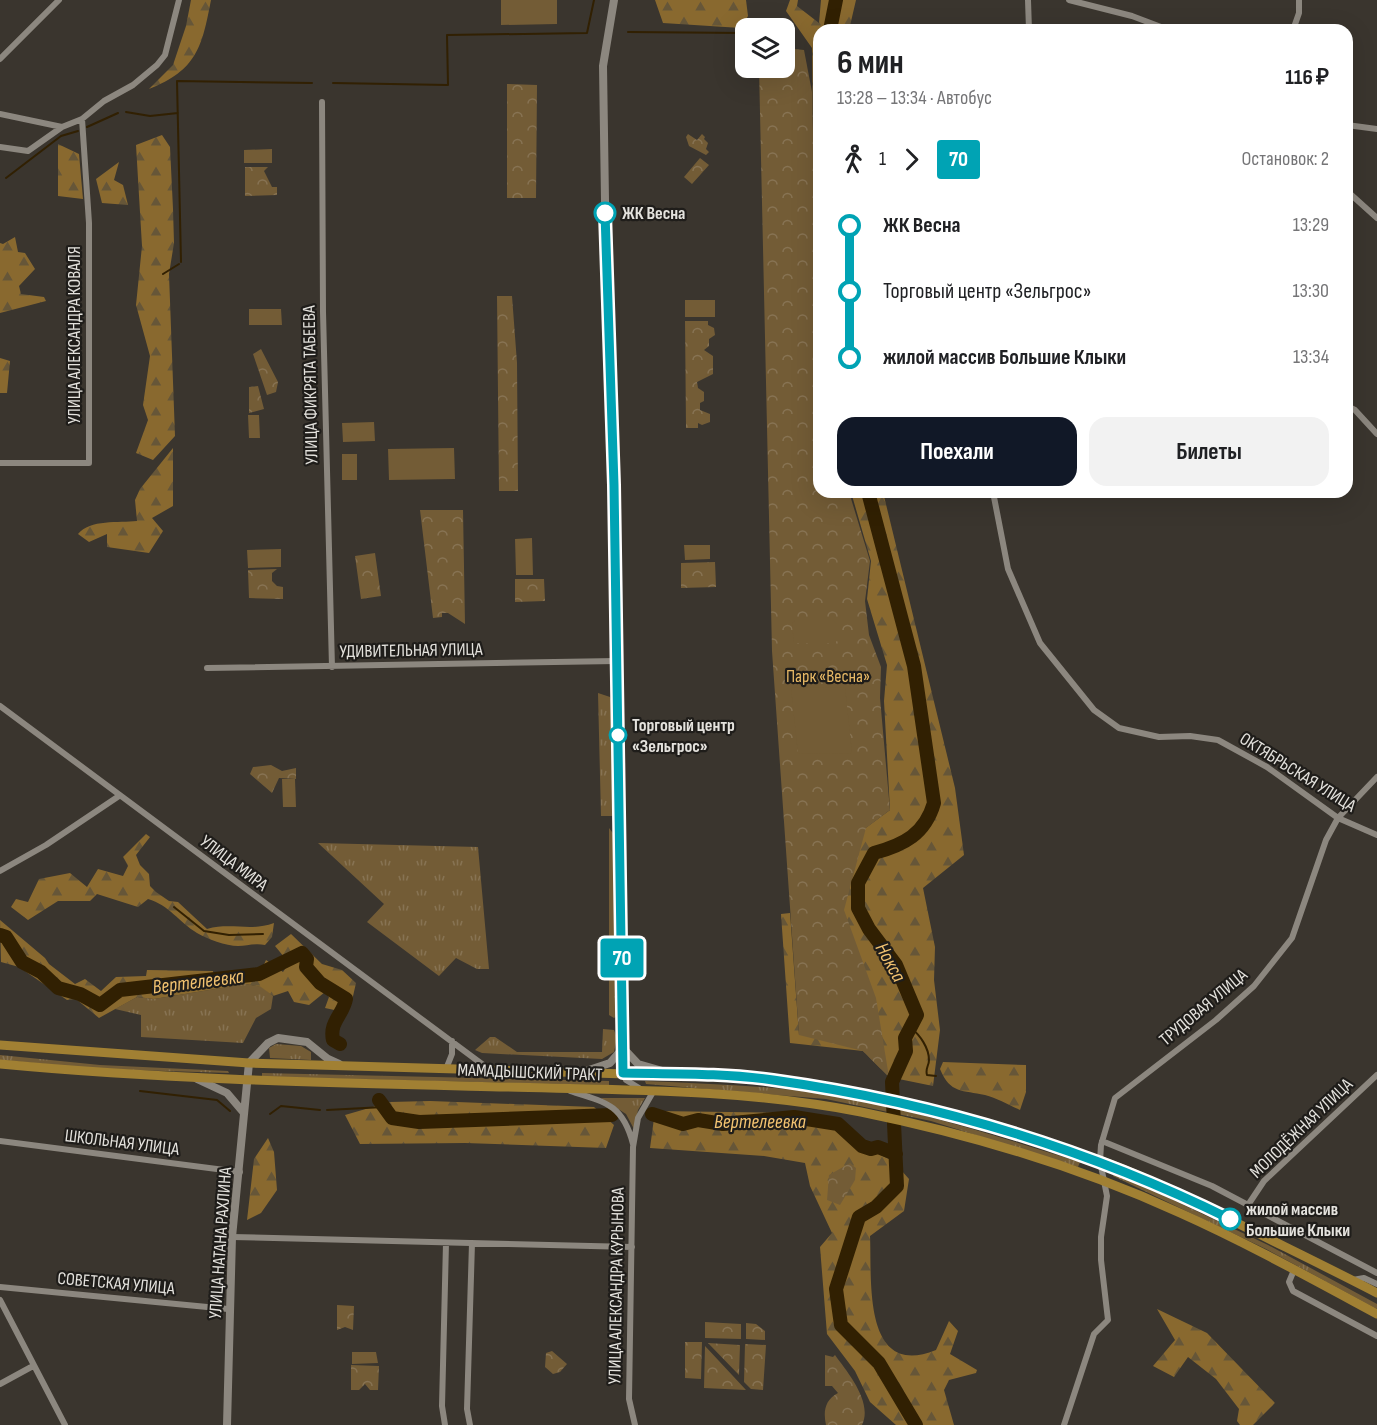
<!DOCTYPE html>
<html lang="ru">
<meta charset="utf-8">
<style>
body{margin:0;font-family:"Sofia Sans Condensed",sans-serif;background:#f2f2f2;color:#202124;height:100vh;display:flex;flex-direction:column;font-size:22px;white-space:nowrap}
*{box-sizing:border-box;margin:0}
p{font-size:20px;color:#757577}
.icon{flex:none;width:33px;height:33px;fill:none;stroke:currentColor;stroke-width:2;stroke-linecap:round;stroke-linejoin:round}
.map{position:relative;flex:1;overflow:hidden}
.side{position:absolute;left:813px;top:24px;width:540px;height:474px;display:flex;flex-direction:column;background:#fff;border-radius:18px;box-shadow:0 6px 24px #0002}
.side>*{flex:none}
.badge{padding:0 12px;border-radius:4px;font-size:21px;line-height:39px}
.fabs{position:absolute;left:735px;top:18px;display:grid;gap:12px}
.fabs a{display:grid;place-items:center;width:60px;height:60px;border-radius:12px;background:#fff;box-shadow:0 6px 24px #0002;font-size:30px}
.map>.badge{position:absolute;translate:-50% -50%;box-shadow:0 0 0 3px #fff}
.legs{display:flex;align-items:center;gap:9px;height:66px;padding:0 24px;font-size:20px}
.legs p{margin-inline-start:auto}
.head{display:flex;align-items:center;justify-content:space-between;height:102px;padding:0 24px}
h1{font-size:33px;font-weight:700;line-height:45px}
.action{display:flex;gap:12px;margin-top:auto;padding:12px 24px}
.action a{flex:1;height:69px;border-radius:18px;background:#111827;color:#fff;font-size:24px;font-weight:700;line-height:69px;text-align:center}
.action a+a{background:#f2f2f2;color:#202124}
ul{padding:0 24px;list-style:none}
li{display:flex;align-items:center;gap:21px;height:66px;font-size:22px}
li i{display:grid;place-items:center;width:9px;height:100%;margin:0 8px;background:currentColor}
li i::after{content:'';width:15px;height:15px;margin:-8px;border:4px solid;border-radius:50%;background:#fff}
li p{margin-inline-start:auto}
li:first-child i{background:linear-gradient(#0000 50%,currentColor 0)}
li:last-child i{background:linear-gradient(currentColor 50%,#0000 0)}
.map>svg:first-child{display:block}
</style>
<div class="map">
<svg width="1377" height="1425" viewBox="0 0 1377 1425">
<defs>
<pattern id="grass-tufts" width="24" height="20" patternUnits="userSpaceOnUse" patternTransform="scale(1.5)"><rect width="24" height="20" fill="#735c36"/><path d="M3 7l-1-3M5 7V3M7 7l1-3M15 17l-1-3M17 17v-4M19 17l1-3" fill="none" stroke="#877353"/></pattern>
<pattern id="forest-firs" width="22" height="20" patternUnits="userSpaceOnUse" patternTransform="scale(1.5)"><rect width="22" height="20" fill="#89692f"/><path d="M5 1l3.5 6h-7zM16 11l3.5 6h-7z" fill="#665638"/></pattern>
<pattern id="park-crowns" width="20" height="18" patternUnits="userSpaceOnUse" patternTransform="scale(1.5)"><rect width="20" height="18" fill="#735c36"/><path d="M2 6a3 3 0 1 1 6 0M12 15a3 3 0 1 1 6 0" fill="none" stroke="#877353"/></pattern>
</defs>
<rect width="100%" height="100%" fill="#3a352e"/>
<path fill="url(#grass-tufts)" d="M598,693L610,697L613,704L615,811L612,816H601Z
M609,828L615,836L619,1015L614,1018L609,1015Z
M318,843L478,847L489,969H477L456,958L439,976L367,922L384,904Z
M246,984L262,987L273,996L271,1009L256,1018L243,1043L141,1037V1015L115,1009L137,997L154,999Z
M603,1029L614,1030L617,1038L614,1052L602,1059L482,1053L475,1050L490,1037H495L517,1052H602Z
M276,1044L301,1046L311,1052V1060L270,1058L269,1048Z
M0,1055L100,1065L228,1071L229,1073L101,1069L0,1060Z
M262,1073L609,1081V1085L262,1077Z
M645,1081C705,1084 765,1085 823,1094C911,1108 996,1136 1080,1162L1078,1167L931,1121L826,1099L646,1084Z
M601,1098H645L638,1110L634,1129L626,1114Z
M1114,1172L1268,1245L1377,1304V1309L1266,1249L1113,1176Z"/>
<path fill="url(#forest-firs)" d="M191,0H211C202,47 197,70 149,89L173,65L186,26Z
M655,0H746L748,16L741,28L663,23Z
M790,0H798L797,6L819,23L821,0H856L849,30H819V158L813,132L812,48L786,11Z
M162,135L170,147L173,209L174,243L169,274L175,436L153,460L136,453L148,420L143,405L150,356L136,305L142,246L136,145Z
M58,144L79,154L83,199L58,196Z
M119,162L114,180L123,185L128,205L102,203L96,179Z
M15,237L18,252L25,253L35,269L19,286L21,294L44,297L46,301L0,313V243L3,244Z
M0,358L10,361L7,393H0Z
M173,448V506L152,518L163,531L149,553L107,547V534L89,542L78,534C90,519 119,523 137,521L135,500L140,489Z
M851,492H883L955,788L964,855L923,888L935,947L934,980L940,1030L933,1086L889,1077L863,1051L790,1043L781,914L790,913L799,1035L844,910L833,852L890,810L884,701L887,665L867,599L871,561Z
M146,834L150,837L136,855L140,865L149,874L150,886L156,892L169,901L178,902L207,929C232,922 250,932 274,923L272,937L265,945C255,943 247,946 238,946C226,946 207,939 197,933C179,922 169,905 148,899L138,907L97,894L90,901H58L28,920L11,907L16,899L28,902L39,879L70,873L87,887L98,869L123,876L128,866L123,857Z
M0,920L45,958L49,964L75,984L85,979L101,991L116,977L146,976L147,970L213,971L214,978L261,971L266,960L283,972L289,963L275,946L291,934L322,964L342,970L356,983L351,1005L339,1011L325,1008L329,997L325,992L309,1005L294,1002L288,991L273,996L261,987L246,984L154,999L137,997L99,1018L76,999L67,1000L19,967L1,962Z
M943,1062L1026,1065V1092L1020,1110C1009,1105 997,1098 985,1095C963,1090 950,1094 940,1069Z
M430,1101L594,1107L614,1125L606,1148L465,1143L360,1144L345,1115L390,1102Z
M655,1111L794,1113L848,1125L870,1150L893,1161L909,1179L904,1211L870,1236C872,1279 862,1380 936,1350L949,1321L958,1331L950,1354L977,1370L976,1373L949,1380L944,1390L954,1425H896L870,1402L855,1371L827,1334L820,1247L832,1233L810,1186L805,1163L764,1156L650,1148Z
M268,1138L274,1152L277,1190L261,1213L247,1220L254,1159Z
M1157,1309L1207,1333L1275,1403L1253,1425H1240L1237,1421L1239,1409L1216,1379L1188,1357L1174,1377L1153,1366L1175,1340Z"/>
<path fill="url(#park-crowns)" d="M785,48L804,50L812,92L813,132L819,158V492H849L870,561L865,601L869,635L881,667L880,698L890,810L866,828L844,910L876,998L889,1077L863,1051L799,1035L772,651L759,68H784Z
M507,84L537,85L536,198H507Z
M688,134L697,140L702,134L705,137L704,139L708,143L706,149L709,152L706,155L689,146L686,137Z
M700,158L709,165L692,184L684,177Z
M245,167H268L264,171L272,187H277V195L245,196Z
M497,296H512L517,363L518,491H499Z
M685,321H708V325L714,328L715,335L709,339V346L704,350L713,356V374L697,382L698,388L704,392V401L700,403V410L710,414V422L702,425L698,423V428H686Z
M261,349L278,382L276,392L267,395L253,354Z
M258,386L264,409L249,413V387Z
M420,510H463L465,624L448,613H442V617L433,618Z
M375,553L381,596L361,599L355,556Z
M715,562L716,587L681,588V563Z
M277,569L272,573V581L277,586L283,587V599L249,598L248,570Z
M515,579H544L545,601L515,602Z
M271,765L282,771L296,768V779L279,778L272,793L250,774L253,767Z
M850,1163L856,1168L855,1180L840,1205L827,1200L829,1175Z
M337,1305L354,1306L353,1330L345,1327L337,1330Z
M705,1322L741,1324V1339L705,1338Z
M746,1323L756,1324L765,1331V1340L746,1339Z
M685,1342H702L701,1379L685,1378Z
M708,1343L740,1345L739,1375Z
M745,1344L766,1345L763,1390L751,1389L744,1382Z
M705,1346L746,1390L704,1388Z
M552,1351L567,1364L560,1372L553,1374L545,1367L546,1353Z
M825,1355L833,1357L835,1355C848,1373 873,1402 862,1425H826C823,1411 825,1400 838,1393L832,1386H825Z
M351,1365L379,1366L378,1390H370L365,1384L359,1390H351Z"/>
<path fill="#735c36" d="M501,0H557V24L501,25Z
M272,149V163H244V150Z
M685,300H715V317H685Z
M249,309H281L282,325H249Z
M248,415H259L260,438H249Z
M374,422L375,441L343,442L342,423Z
M454,448L455,479L389,480L388,449Z
M342,454H357V480H342Z
M532,538L533,575H516L515,539Z
M684,545H710V559L685,560Z
M281,549V567L248,568L247,550Z
M795,620H833L837,624V641L834,643H794L792,624Z
M845,687L852,753L798,754L791,688Z
M282,779H295L296,807H283Z
M352,1352H376L378,1363L352,1364Z"/>
<g fill="none" stroke-linecap="round" stroke-linejoin="round">
<path stroke="#312002" stroke-width="2" d="M628,32L744,33
M333,83L448,85L447,35L587,33L594,0
M126,112L150,116L178,113
M87,127L118,113
M6,178L61,136L78,131
M181,262L177,81L312,83
M163,274L179,264
M174,907L204,931L229,935L263,934
M911,1028C920,1035 929,1048 929,1060C929,1066 925,1068 927,1075L936,1076
M140,1091L217,1100L230,1111
M327,1110L384,1107
M270,1114L281,1106L320,1110"/>
<path stroke="#312002" stroke-width="14" d="M830,30L836,0
M868,492L914,666L934,803C925,834 904,845 874,853L858,883V908L869,929L896,965L917,1015L905,1038L906,1051L892,1082L897,1186L876,1207L859,1217L836,1289L841,1325L879,1363L916,1425
M0,935L6,937L22,962L41,972L58,988L80,994L100,1005L120,990L259,974L302,953L307,959L306,967L320,983L346,999C343,1015 329,1022 333,1040L340,1044
M379,1100L392,1118L419,1122L612,1115
M652,1114L683,1124L698,1120L723,1124L794,1117L838,1124L862,1146L871,1149L878,1147L896,1154"/>
<path stroke="#8c877f" stroke-width="6" d="M1028,0L1029,30
M1069,0L1132,16L1169,30
M1293,30L1299,13V0
M0,59L59,0
M322,102L323,312L332,667
M0,114L62,127
M1347,125L1377,129
M0,147L28,151L62,127L82,119L104,101L133,85L157,65L165,55L179,0
M1347,191L1377,218
M1347,406L1355,410L1377,434
M0,463H89V223L82,119
M993,492L1008,569L1040,643L1094,710L1119,728L1159,737L1190,736L1218,740L1267,767L1338,818L1377,835
M207,668L616,661
M0,706L490,1070
M0,871L46,845L119,796
M446,1069L452,1054V1041
M623,1073L626,1080L639,1088
M570,1091C606,1102 623,1105 633,1144
M0,1141L240,1172
M1102,1141L1212,1186L1377,1273
M1248,1205L1264,1181L1377,1075
M232,1237L632,1247
M1294,1270L1289,1282L1293,1291L1377,1336
M1353,1280L1364,1278L1377,1284
M0,1287L228,1309
M0,1300L65,1425
M0,1384L33,1366
M445,1425L442,1406L446,1243
M470,1425L467,1409L472,1243
M635,1425L629,1399L633,1147L638,1118L653,1092L649,1091
M1064,1425L1094,1334L1108,1320L1101,1260V1237L1107,1196L1100,1161L1101,1145L1115,1098L1216,1020L1254,986L1292,938L1326,840L1338,818L1377,777"/>
<path stroke="#8c877f" stroke-width="8" d="M614,0L603,66L606,267L614,485L623,1073
M586,1071L610,1063L623,1048L638,1064L666,1072
M197,1079L227,1093L244,1113
M227,1425L232,1237L249,1063L268,1043L278,1038L307,1042L328,1059L339,1064"/>
<path stroke="#a18033" stroke-width="9" d="M0,1045L249,1063L729,1077C855,1085 980,1119 1099,1160C1147,1177 1194,1201 1239,1224C1285,1247 1331,1269 1377,1293
M0,1064C168,1080 337,1083 506,1087C624,1090 745,1089 861,1112C969,1134 1080,1167 1180,1213C1247,1243 1312,1279 1377,1314"/>
</g>
<g fill="none" stroke-linecap="round" stroke-linejoin="round">
<g stroke="#fff" stroke-width="14">
<path id="line-1" d="M605,213L614,485L623,1073C672,1074 724,1073 773,1080C932,1102 1086,1148 1230,1219"/>
</g>
<use href="#line-1" stroke="#00a3b4" stroke-width="9"/>
</g>
<g fill="#fff" stroke="#00a3b4" stroke-width="3">
<circle cx="605" cy="213" r="10"/>
<circle cx="618" cy="735" r="8"/>
<circle cx="1230" cy="1219" r="10"/>
</g>
<g text-anchor="middle" stroke-width="4.5" stroke-linejoin="round" paint-order="stroke">
<g font-size="18" font-weight="bold" fill="#e4e2dd" stroke="#1f1d1a" text-anchor="start">
<text x="622" y="219">ЖК Весна</text>
<text x="632" y="731">Торговый центр<tspan x="632" dy="21">«Зельгрос»</tspan></text>
<text x="1246" y="1215">жилой массив<tspan x="1246" dy="21">Большие Клыки</tspan></text>
</g>
<g font-size="18" fill="#e4e2dd" stroke="#1f1d1a">
<text transform="translate(74 335) rotate(-90)" y="6">УЛИЦА АЛЕКСАНДРА КОВАЛЯ</text>
<text transform="translate(310 385) rotate(-91)" y="6">УЛИЦА ФИКРЯТА ТАБЕЕВА</text>
<text transform="translate(411 650) rotate(-1)" y="6">УДИВИТЕЛЬНАЯ УЛИЦА</text>
<text transform="translate(1298 772) rotate(32)" y="6">ОКТЯБРЬСКАЯ УЛИЦА</text>
<text transform="translate(234 863) rotate(37)" y="6">УЛИЦА МИРА</text>
<text transform="translate(1203 1007) rotate(-40)" y="6">ТРУДОВАЯ УЛИЦА</text>
<text transform="translate(530 1072) rotate(2)" y="6">МАМАДЫШСКИЙ ТРАКТ</text>
<text transform="translate(1301 1128) rotate(-44)" y="6">МОЛОДЁЖНАЯ УЛИЦА</text>
<text transform="translate(122 1142) rotate(7)" y="6">ШКОЛЬНАЯ УЛИЦА</text>
<text transform="translate(220 1243) rotate(-86)" y="6">УЛИЦА НАТАНА РАХЛИНА</text>
<text transform="translate(116 1283) rotate(5)" y="6">СОВЕТСКАЯ УЛИЦА</text>
<text transform="translate(616 1286) rotate(-89)" y="6">УЛИЦА АЛЕКСАНДРА КУРЫНОВА</text>
</g>
<g font-size="18" fill="#e9ba66" stroke="#1f1d1a">
<text x="828" y="682">Парк «Весна»</text>
</g>
<g font-size="20" font-style="italic" fill="#f3c370" stroke="#1f1d1a">
<text transform="translate(891 962) rotate(61)" y="7">Нокса</text>
<text transform="translate(198 981) rotate(-7)" y="7">Вертелеевка</text>
<text x="760" y="1128">Вертелеевка</text>
</g>
</g>
</svg>
<div class="fabs">
<a><svg class="icon" aria-label="layers" viewBox="0 0 24 24"><path d="M12 4l9 5-9 5-9-5zM3 14l9 5 9-5"/></svg></a>
</div>
<b class="badge" style="left:622px;top:958px;background:#00a3b4;color:#fff">70</b>
<section class="side">
<div class="head"><div><h1>6 мин</h1><p>13:28 – 13:34 · Автобус</p></div><b>116 ₽</b></div>
<div class="legs"><svg class="icon" aria-label="walk" viewBox="0 0 24 24"><circle cx="13" cy="4" r="2"/><path d="M13 8l-2 6 4 7M11 14l-3 7M7 12l3-4h3l4 4"/></svg>1<svg class="icon" aria-label="forward" viewBox="0 0 24 24"><path d="M9 5l7 7-7 7"/></svg><b class="badge" style="background:#00a3b4;color:#fff">70</b><p>Остановок: 2</p></div>
<ul>
<li><i style="color:#00a3b4"></i><b>ЖК Весна</b><p>13:29</p></li>
<li><i style="color:#00a3b4"></i><span>Торговый центр «Зельгрос»</span><p>13:30</p></li>
<li><i style="color:#00a3b4"></i><b>жилой массив Большие Клыки</b><p>13:34</p></li>
</ul>
<div class="action"><a>Поехали</a><a>Билеты</a></div>
</section>
</div>
